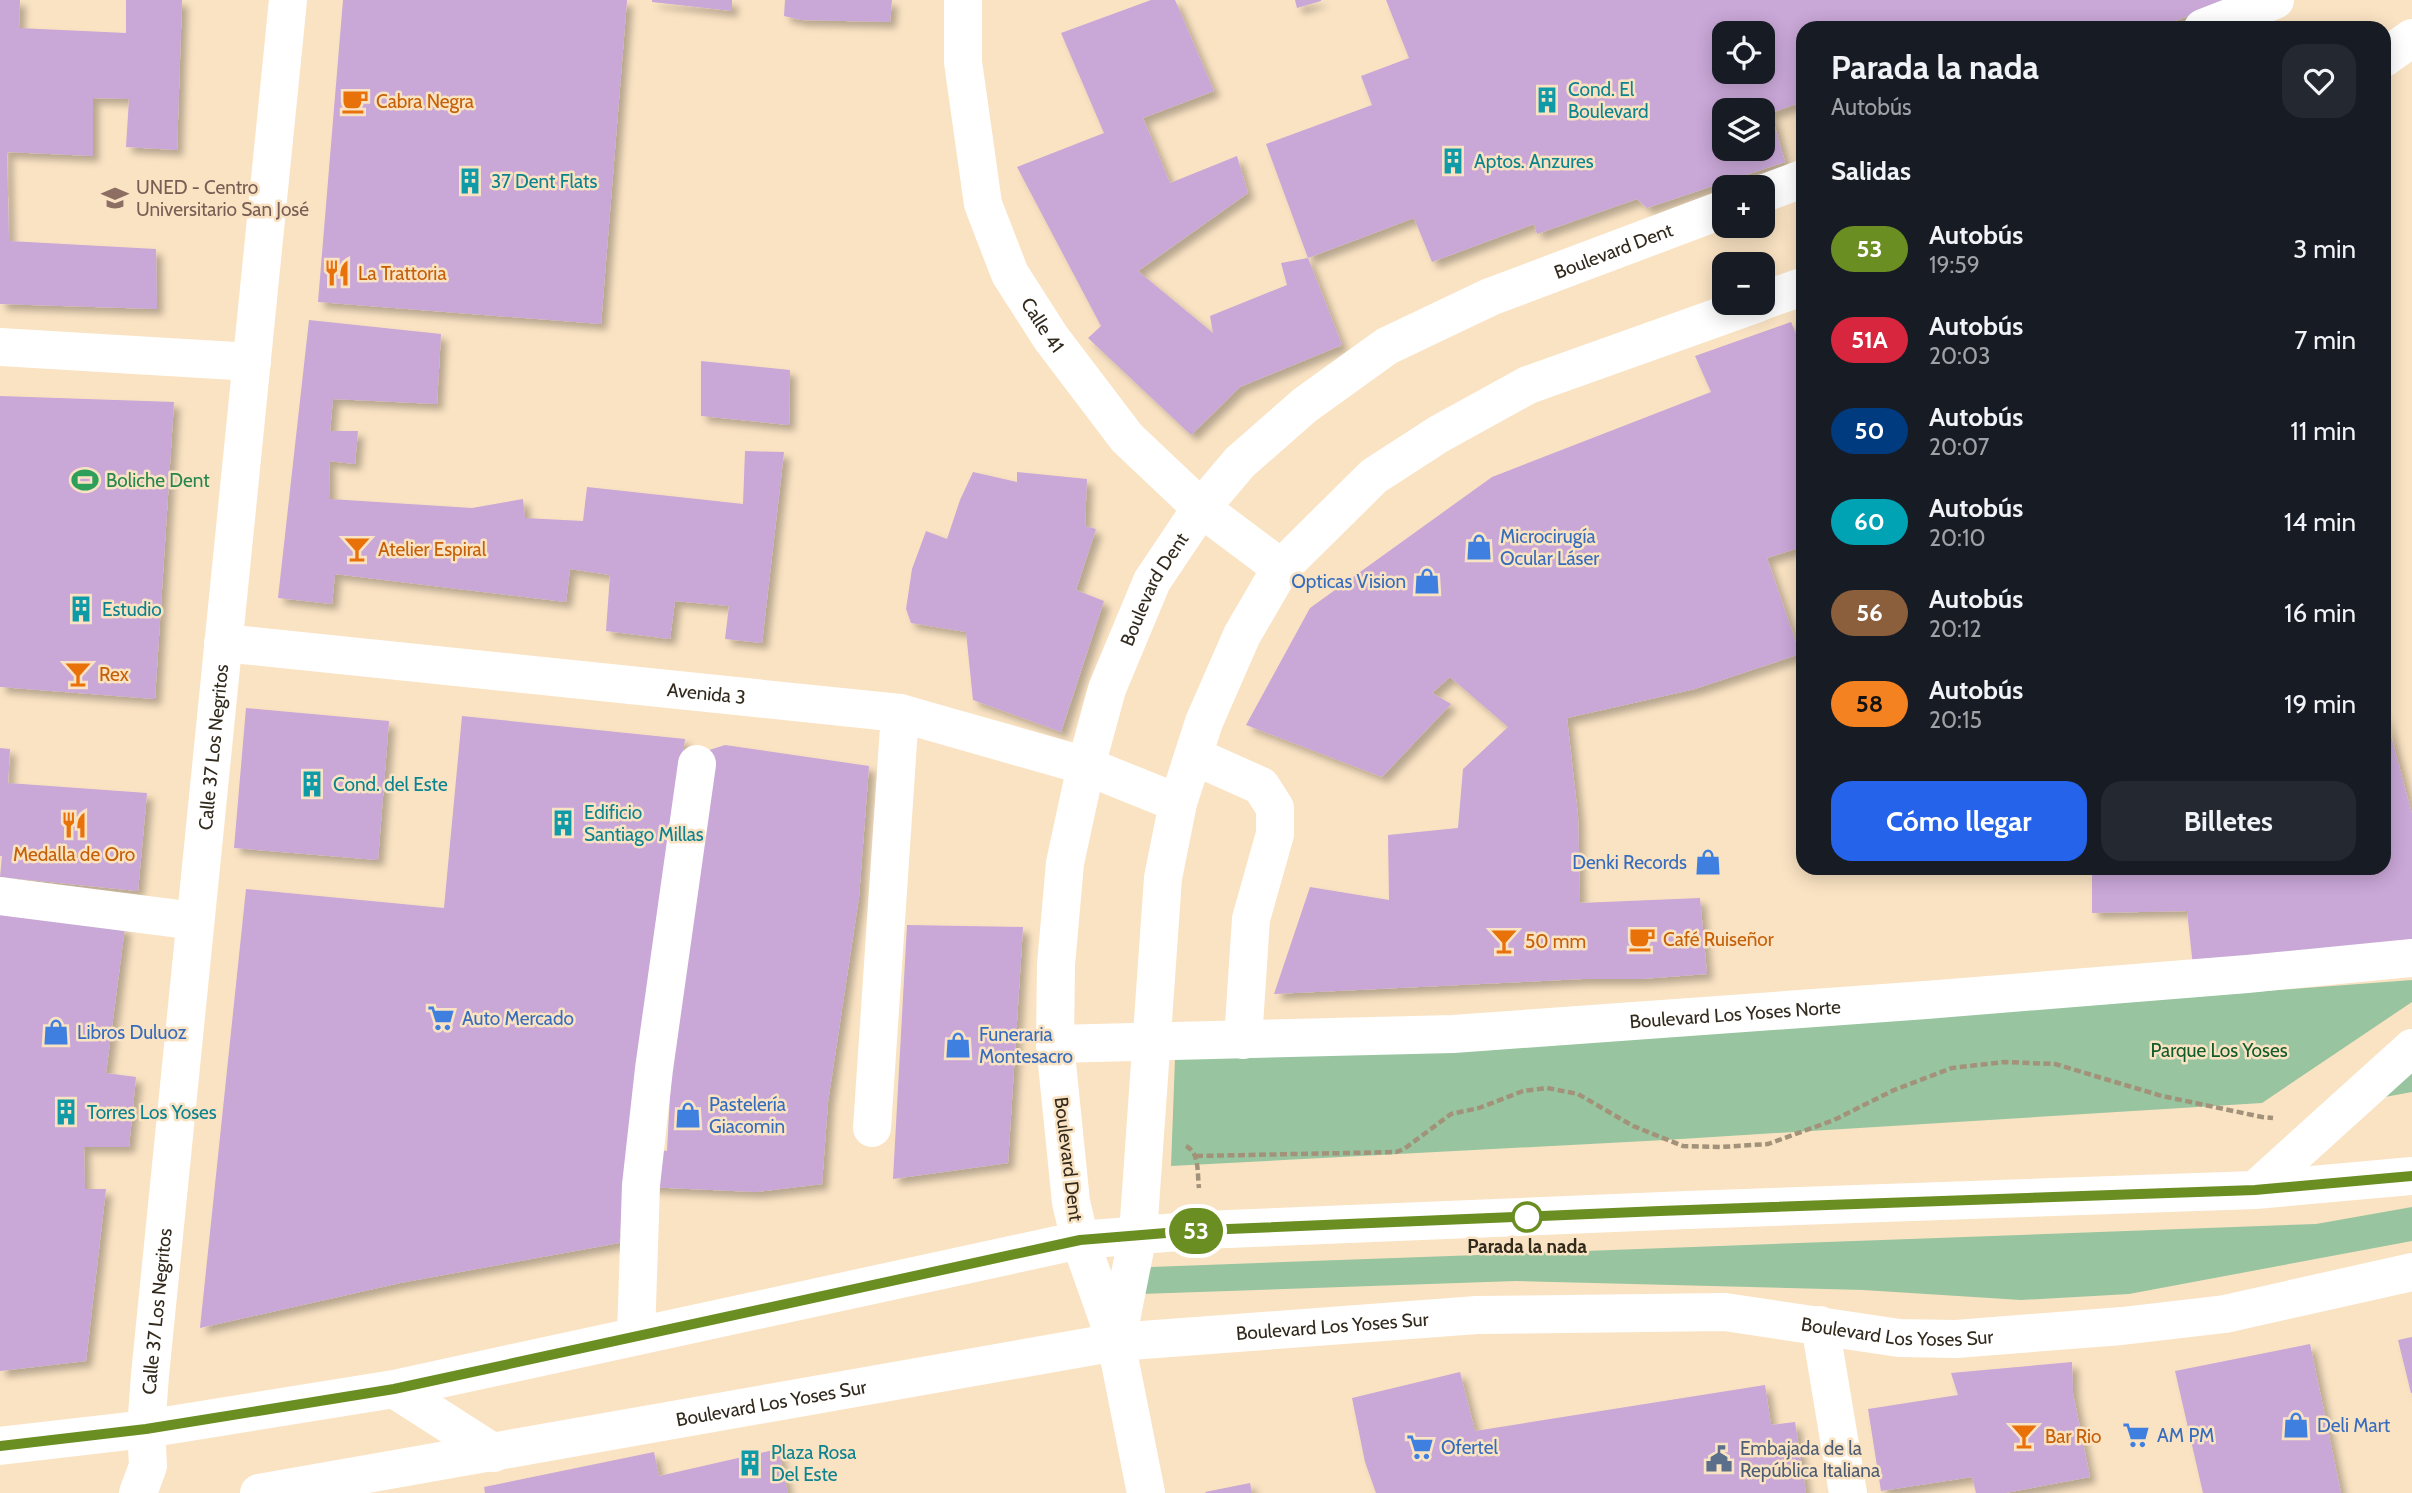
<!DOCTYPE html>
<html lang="es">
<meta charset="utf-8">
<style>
body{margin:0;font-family:Cabin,sans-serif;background:#242831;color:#f1f3f6;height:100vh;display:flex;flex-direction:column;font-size:26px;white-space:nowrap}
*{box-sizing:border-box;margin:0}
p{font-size:23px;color:#9ea1a6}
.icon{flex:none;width:38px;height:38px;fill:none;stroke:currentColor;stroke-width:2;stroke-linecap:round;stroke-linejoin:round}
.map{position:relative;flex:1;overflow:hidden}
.side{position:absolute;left:1796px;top:21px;width:595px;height:854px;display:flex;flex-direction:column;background:#171b24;border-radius:21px;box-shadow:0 4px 18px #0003}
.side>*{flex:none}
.badge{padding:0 14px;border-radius:23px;font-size:24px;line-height:46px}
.buttons{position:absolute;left:1712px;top:21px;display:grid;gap:14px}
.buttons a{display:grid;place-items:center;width:63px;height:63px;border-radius:14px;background:#171b24;box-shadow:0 4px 18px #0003;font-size:35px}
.map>.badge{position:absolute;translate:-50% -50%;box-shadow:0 0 0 4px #fff}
h2{padding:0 35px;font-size:26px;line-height:63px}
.round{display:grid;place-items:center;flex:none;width:74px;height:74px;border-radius:21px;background:#242831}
.overview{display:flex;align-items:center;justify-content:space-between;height:119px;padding:0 35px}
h1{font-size:33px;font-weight:700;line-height:52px}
.button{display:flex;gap:14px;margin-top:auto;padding:14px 35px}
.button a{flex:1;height:80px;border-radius:21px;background:#2563eb;color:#fff;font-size:28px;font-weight:700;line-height:80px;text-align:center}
.button a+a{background:#242831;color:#f1f3f6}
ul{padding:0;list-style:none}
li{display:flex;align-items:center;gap:21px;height:91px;padding:0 35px}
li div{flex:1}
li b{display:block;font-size:26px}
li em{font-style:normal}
li .badge{min-width:77px;font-weight:700;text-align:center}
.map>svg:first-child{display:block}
</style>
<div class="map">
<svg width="2412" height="1493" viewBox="0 0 2412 1493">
<defs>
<filter id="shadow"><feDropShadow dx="6" dy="6" stdDeviation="3.5" flood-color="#0004"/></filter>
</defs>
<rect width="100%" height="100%" fill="#fae3c3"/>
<path fill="#98c5a0" d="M2412,980V1002L2262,1103L1665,1140L1171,1166L1175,1059L1498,1049Z
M2412,1064V1092L2363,1101Z
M2412,1207V1241L2129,1294L2021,1300L1863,1290L1516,1281L1141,1294L1151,1267L2316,1224Z"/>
<path fill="#c9a7d7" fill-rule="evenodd" filter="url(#shadow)" d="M0,0H20L19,28L126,33V0H182L177,150L126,147L129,99L93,98V156L7,152L9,241L156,249L157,309L0,304Z
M343,0H627L601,324L318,302Z
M652,0H732V11L652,2Z
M785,0H892L890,22L801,20L784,16Z
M1151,0H1175L1214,91L1143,118L1170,183L1237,156L1248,193L1138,271L1213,333L1210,316L1287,285L1281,263L1308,258L1342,345L1240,387L1191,435L1088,338L1101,326L1017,167L1104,133L1061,33Z
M1295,0H1321V1L1297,8Z
M1386,0H2230L2157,28H1802V102L1771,113L1785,162L1647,208L1637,199L1537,234L1534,224L1432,262L1414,218L1308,258L1266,144L1372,105L1361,76L1409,58ZM1724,33H1762V72H1724ZM1724,110H1762V149H1724Z
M309,320L441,334L437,404L333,399L330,431H358L355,464L329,461L330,499L472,508L523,499L525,518L583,521L587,487L743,504L745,451L784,452L762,643L725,639L729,606L675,601L670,639L606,631L610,575L570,569L566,602L335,574L332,604L278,598Z
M1791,322L1802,348V547L1767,558L1800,654L1695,689L1567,718L1578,816L1580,903L1700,898L1707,974L1641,979H1582L1274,994L1310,887L1389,900L1388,835L1458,828L1463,769L1508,727L1450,677L1432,693L1451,704L1382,777L1246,725L1310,608L1492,477L1711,392L1695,356Z
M701,361L790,370L789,425L701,416Z
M0,396L174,402L155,699L0,687Z
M973,472L1017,482V472L1087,479L1085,526L1096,529L1076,590L1104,601L1061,732L973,700L966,632L911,623L906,609L912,569L926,531L947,539L960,500Z
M246,708L389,721L378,860L234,848Z
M2384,710L2412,814V943L2193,966L2187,911L2092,913V868H2384Z
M462,716L685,739L619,1243L400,1283L200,1328L246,889L444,908Z
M725,745L869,766L859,897L828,1102L822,1184L756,1192L646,1187L649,1149L667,1151L671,1078L706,751Z
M0,748L10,749L8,783L147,793L138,891L0,877L2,856H0Z
M0,912L125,927L106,1073L136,1077L129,1147H84L85,1189H106L86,1361L0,1371Z
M907,925L1023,927L1008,1163L893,1179Z
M2412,1337V1393H2411L2398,1340Z
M2310,1344L2341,1493H2203L2175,1371Z
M2072,1362L2073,1393L2090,1477L2005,1493H1976L1972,1477L1881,1491L1868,1409L1958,1395L1951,1373Z
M1460,1372L1475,1431L1765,1385L1771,1425L1795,1422L1806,1493H1376L1365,1462L1352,1398Z
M778,1449L788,1493H485L484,1487L654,1452L659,1476Z
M1250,1483L1252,1493H1206L1205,1492Z"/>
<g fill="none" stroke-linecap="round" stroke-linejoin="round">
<path stroke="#a2927a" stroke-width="4.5" stroke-dasharray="7 3.5" stroke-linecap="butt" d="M1186,1146C1200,1153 1197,1173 1199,1188
M1196,1156L1396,1152L1404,1149L1451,1114L1479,1108L1523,1091L1547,1088L1578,1094L1633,1126L1683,1146L1721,1147L1768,1144L1834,1120L1894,1090L1952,1068L2004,1062L2055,1064L2162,1096L2262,1117L2273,1118"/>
<g stroke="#fff" stroke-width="38">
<path id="s1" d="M963,0V62L983,204L1010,274L1051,338L1127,438L1201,508L1281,568"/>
<path d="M2203,28L2275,0"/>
<path d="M2384,58L2412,38"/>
<path d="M1762,194L1802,179"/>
<path d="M1762,301L1802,287"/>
<path d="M0,347L252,362"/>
<path id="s2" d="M223,643L900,713L1086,766L1178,803"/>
<path d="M1194,756L1261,786L1275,808V834L1251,919L1243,1040"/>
<path d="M0,896L195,921"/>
<path id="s3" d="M1055,1044L1453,1034L1926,1000L2247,974L2412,958"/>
<path d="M872,1128L900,713"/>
<path d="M1820,1325L1848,1493"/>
<path d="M636,1336L641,1185L654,1069L697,764"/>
<path d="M1117,1340L1138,1234L1163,878L1178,803L1204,722L1242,635L1281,568L1374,476L1439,434L1528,385L1758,303"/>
<path id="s4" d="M138,1493L148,1466L146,1429L150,1375L288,0"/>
<path id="s5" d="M259,1493L1116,1342L1477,1315L1725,1312L1899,1338L1956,1339L2122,1326L2225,1314L2412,1272"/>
<path id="s6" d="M1146,1493L1116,1342L1080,1240L1071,1202L1055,1044L1056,965L1065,863L1086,766L1107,689L1152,581L1201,508L1240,462L1305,405L1387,346L1490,297L1724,209"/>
</g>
<path stroke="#fff" stroke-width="38" d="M2255,1190L2412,1048
M394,1389L494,1453
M0,1446L146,1429L394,1389L1080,1240L1203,1230L1687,1210L2255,1190L2412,1176"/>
</g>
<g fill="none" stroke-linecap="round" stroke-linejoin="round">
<g stroke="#fff" stroke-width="16">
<path id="line" d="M0,1446L146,1429L394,1389L1080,1240L1203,1230L1660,1211L2255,1190L2412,1176"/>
</g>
<use href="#line" stroke="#6b8e23" stroke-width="10"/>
</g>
<defs>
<g id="building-bare" transform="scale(2.1)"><path d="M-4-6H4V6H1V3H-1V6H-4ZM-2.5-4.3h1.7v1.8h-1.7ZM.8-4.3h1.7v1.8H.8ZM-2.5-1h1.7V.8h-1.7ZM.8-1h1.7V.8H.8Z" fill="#0f9aa8" stroke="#fae3c3" stroke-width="2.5" paint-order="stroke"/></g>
<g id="cafe-bare" transform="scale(2.1)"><path d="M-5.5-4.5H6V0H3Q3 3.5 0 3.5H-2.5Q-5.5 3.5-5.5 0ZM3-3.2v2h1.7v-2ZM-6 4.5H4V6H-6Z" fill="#e8710a" stroke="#fae3c3" stroke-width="2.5" paint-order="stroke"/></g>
<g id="university-bare" transform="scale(2.1)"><path d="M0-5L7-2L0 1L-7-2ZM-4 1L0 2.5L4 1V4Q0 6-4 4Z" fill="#8d6e63" stroke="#fae3c3" stroke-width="2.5" paint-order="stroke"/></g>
<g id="restaurant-bare" transform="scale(2.1)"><path d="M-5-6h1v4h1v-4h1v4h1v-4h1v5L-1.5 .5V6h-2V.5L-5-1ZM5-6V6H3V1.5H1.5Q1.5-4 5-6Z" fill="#e8710a" stroke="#fae3c3" stroke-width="2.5" paint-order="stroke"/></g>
<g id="stadium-bare" transform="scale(2.1)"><path d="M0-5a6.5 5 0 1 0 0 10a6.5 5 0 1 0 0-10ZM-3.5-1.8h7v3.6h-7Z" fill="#2e9e5b" stroke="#fae3c3" stroke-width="2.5" paint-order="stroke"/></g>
<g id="shop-bare" transform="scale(2.1)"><path d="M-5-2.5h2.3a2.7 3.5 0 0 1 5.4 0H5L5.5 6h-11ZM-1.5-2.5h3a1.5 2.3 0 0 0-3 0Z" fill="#3f7fe0" stroke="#fae3c3" stroke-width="2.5" paint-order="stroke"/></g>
<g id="bar-bare" transform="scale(2.1)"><path d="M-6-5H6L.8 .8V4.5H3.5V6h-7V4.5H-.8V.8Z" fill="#e8710a" stroke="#fae3c3" stroke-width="2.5" paint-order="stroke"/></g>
<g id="supermarket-bare" transform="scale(2.1)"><path d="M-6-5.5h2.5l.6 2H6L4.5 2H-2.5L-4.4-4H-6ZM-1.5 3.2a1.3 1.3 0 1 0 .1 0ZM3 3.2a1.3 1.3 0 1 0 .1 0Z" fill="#3f7fe0" stroke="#fae3c3" stroke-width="2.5" paint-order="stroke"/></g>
<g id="civic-bare" transform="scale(2.1)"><path d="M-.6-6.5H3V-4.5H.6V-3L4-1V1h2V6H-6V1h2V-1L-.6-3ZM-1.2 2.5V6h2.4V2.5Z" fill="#5c6f8a" stroke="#fae3c3" stroke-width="2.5" paint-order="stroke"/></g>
</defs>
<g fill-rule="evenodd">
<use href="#building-bare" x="1547" y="100"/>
<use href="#cafe-bare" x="355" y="101"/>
<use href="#building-bare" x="1453" y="161"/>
<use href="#building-bare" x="470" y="181"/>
<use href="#university-bare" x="115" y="198"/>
<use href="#restaurant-bare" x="337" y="273"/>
<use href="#stadium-bare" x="85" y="480"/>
<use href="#shop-bare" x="1479" y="547"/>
<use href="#bar-bare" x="357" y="549"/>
<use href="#shop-bare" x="1427" y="581"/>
<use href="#building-bare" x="81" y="609"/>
<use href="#bar-bare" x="78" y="674"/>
<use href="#building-bare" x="312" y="784"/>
<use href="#building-bare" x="563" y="823"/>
<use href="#restaurant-bare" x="74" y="825"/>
<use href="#shop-bare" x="1708" y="862"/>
<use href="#cafe-bare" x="1642" y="939"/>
<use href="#bar-bare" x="1504" y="941"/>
<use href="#supermarket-bare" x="441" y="1018"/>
<use href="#shop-bare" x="56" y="1032"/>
<use href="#shop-bare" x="958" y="1045"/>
<use href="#building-bare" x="66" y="1112"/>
<use href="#shop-bare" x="688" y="1115"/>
<use href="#shop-bare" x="2296" y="1425"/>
<use href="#supermarket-bare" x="2136" y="1435"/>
<use href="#bar-bare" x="2024" y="1436"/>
<use href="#supermarket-bare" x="1420" y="1447"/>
<use href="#civic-bare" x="1719" y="1459"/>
<use href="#building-bare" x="750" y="1463"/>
</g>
<circle fill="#fff" stroke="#6b8e23" stroke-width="3.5" cx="1527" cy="1217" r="14"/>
<g text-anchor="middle" stroke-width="5" stroke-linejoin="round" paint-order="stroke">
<g font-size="19" fill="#0d838f" stroke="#fae3c3" text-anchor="start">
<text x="1568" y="96">Cond. El<tspan x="1568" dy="22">Boulevard</tspan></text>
<text x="1474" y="168">Aptos. Anzures</text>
<text x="491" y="188">37 Dent Flats</text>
<text x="102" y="616">Estudio</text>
<text x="333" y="791">Cond. del Este</text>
<text x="584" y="819">Edificio<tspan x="584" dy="22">Santiago Millas</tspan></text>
<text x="87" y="1119">Torres Los Yoses</text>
<text x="771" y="1459">Plaza Rosa<tspan x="771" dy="22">Del Este</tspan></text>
</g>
<g font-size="19" fill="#c56008" stroke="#fae3c3" text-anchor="start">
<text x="376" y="108">Cabra Negra</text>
<text x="358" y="280">La Trattoria</text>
<text x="378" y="556">Atelier Espiral</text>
<text x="99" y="681">Rex</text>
<text x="74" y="861" text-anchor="middle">Medalla de Oro</text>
<text x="1663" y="946">Café Ruiseñor</text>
<text x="1525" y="948">50 mm</text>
<text x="2045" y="1443">Bar Rio</text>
</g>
<g font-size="19" fill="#785e54" stroke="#fae3c3" text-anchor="start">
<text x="136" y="194">UNED - Centro<tspan x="136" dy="22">Universitario San José</tspan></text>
</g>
<g font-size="19" fill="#332a1e" stroke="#fae3c3">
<text dy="7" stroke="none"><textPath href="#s6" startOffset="1519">Boulevard Dent</textPath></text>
<text dy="7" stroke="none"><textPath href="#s1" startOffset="341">Calle 41</textPath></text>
<text dy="7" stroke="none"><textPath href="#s6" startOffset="931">Boulevard Dent</textPath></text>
<text dy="7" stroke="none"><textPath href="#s2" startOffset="486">Avenida 3</textPath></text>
<text dy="7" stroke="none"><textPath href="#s4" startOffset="751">Calle 37 Los Negritos</textPath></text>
<text dy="7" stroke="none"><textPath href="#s3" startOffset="681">Boulevard Los Yoses Norte</textPath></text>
<text transform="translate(1069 1159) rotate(83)" y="7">Boulevard Dent</text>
<text dy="7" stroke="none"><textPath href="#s4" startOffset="184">Calle 37 Los Negritos</textPath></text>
<text dy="7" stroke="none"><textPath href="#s5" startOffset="1087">Boulevard Los Yoses Sur</textPath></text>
<text dy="7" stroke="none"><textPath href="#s5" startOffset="1654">Boulevard Los Yoses Sur</textPath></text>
<text dy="7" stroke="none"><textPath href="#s5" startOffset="520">Boulevard Los Yoses Sur</textPath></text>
</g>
<g font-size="19" fill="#27864d" stroke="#fae3c3" text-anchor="start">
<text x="106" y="487">Boliche Dent</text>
</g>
<g font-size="19" fill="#366cbe" stroke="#fae3c3" text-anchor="start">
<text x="1500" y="543">Microcirugía<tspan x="1500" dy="22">Ocular Láser</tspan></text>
<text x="1406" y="588" text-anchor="end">Opticas Vision</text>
<text x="1687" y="869" text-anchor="end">Denki Records</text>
<text x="462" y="1025">Auto Mercado</text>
<text x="77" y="1039">Libros Duluoz</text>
<text x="979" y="1041">Funeraria<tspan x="979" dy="22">Montesacro</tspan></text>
<text x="709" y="1111">Pastelería<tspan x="709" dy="22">Giacomin</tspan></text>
<text x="2317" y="1432">Deli Mart</text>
<text x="2157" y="1442">AM PM</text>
<text x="1441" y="1454">Ofertel</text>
</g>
<g font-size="19" fill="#125c2b" stroke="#fae3c3">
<text x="2219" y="1057">Parque Los Yoses</text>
</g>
<g font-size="19" font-weight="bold" fill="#332a1e" stroke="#fae3c3">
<text x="1527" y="1253">Parada la nada</text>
</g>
<g font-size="19" fill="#4e5e75" stroke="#fae3c3" text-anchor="start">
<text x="1740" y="1455">Embajada de la<tspan x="1740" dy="22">República Italiana</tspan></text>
</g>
</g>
</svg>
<div class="buttons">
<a><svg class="icon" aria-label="locate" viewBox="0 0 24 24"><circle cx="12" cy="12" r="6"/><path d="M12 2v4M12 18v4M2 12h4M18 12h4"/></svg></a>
<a><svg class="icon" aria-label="layers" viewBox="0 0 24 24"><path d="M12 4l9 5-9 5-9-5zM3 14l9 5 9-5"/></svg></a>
<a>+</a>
<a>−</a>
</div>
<b class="badge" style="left:1196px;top:1231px;background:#6b8e23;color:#fff">53</b>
<section class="side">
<div class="overview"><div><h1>Parada la nada</h1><p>Autobús</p></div><a class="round"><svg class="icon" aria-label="heart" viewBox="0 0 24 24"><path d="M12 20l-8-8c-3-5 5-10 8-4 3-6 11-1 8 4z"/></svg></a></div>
<h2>Salidas</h2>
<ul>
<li><span class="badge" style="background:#6b8e23;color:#fff">53</span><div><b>Autobús</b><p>19:59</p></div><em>3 min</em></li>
<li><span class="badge" style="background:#d7263d;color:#fff">51A</span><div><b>Autobús</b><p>20:03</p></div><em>7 min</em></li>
<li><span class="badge" style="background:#003b80;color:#fff">50</span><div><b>Autobús</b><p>20:07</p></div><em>11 min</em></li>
<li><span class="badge" style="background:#00a3b4;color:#fff">60</span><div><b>Autobús</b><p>20:10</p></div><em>14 min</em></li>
<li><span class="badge" style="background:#8b5e3c;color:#fff">56</span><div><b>Autobús</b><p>20:12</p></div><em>16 min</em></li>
<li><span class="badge" style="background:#f58220;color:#111">58</span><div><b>Autobús</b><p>20:15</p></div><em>19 min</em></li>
</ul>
<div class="button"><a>Cómo llegar</a><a>Billetes</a></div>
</section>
</div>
